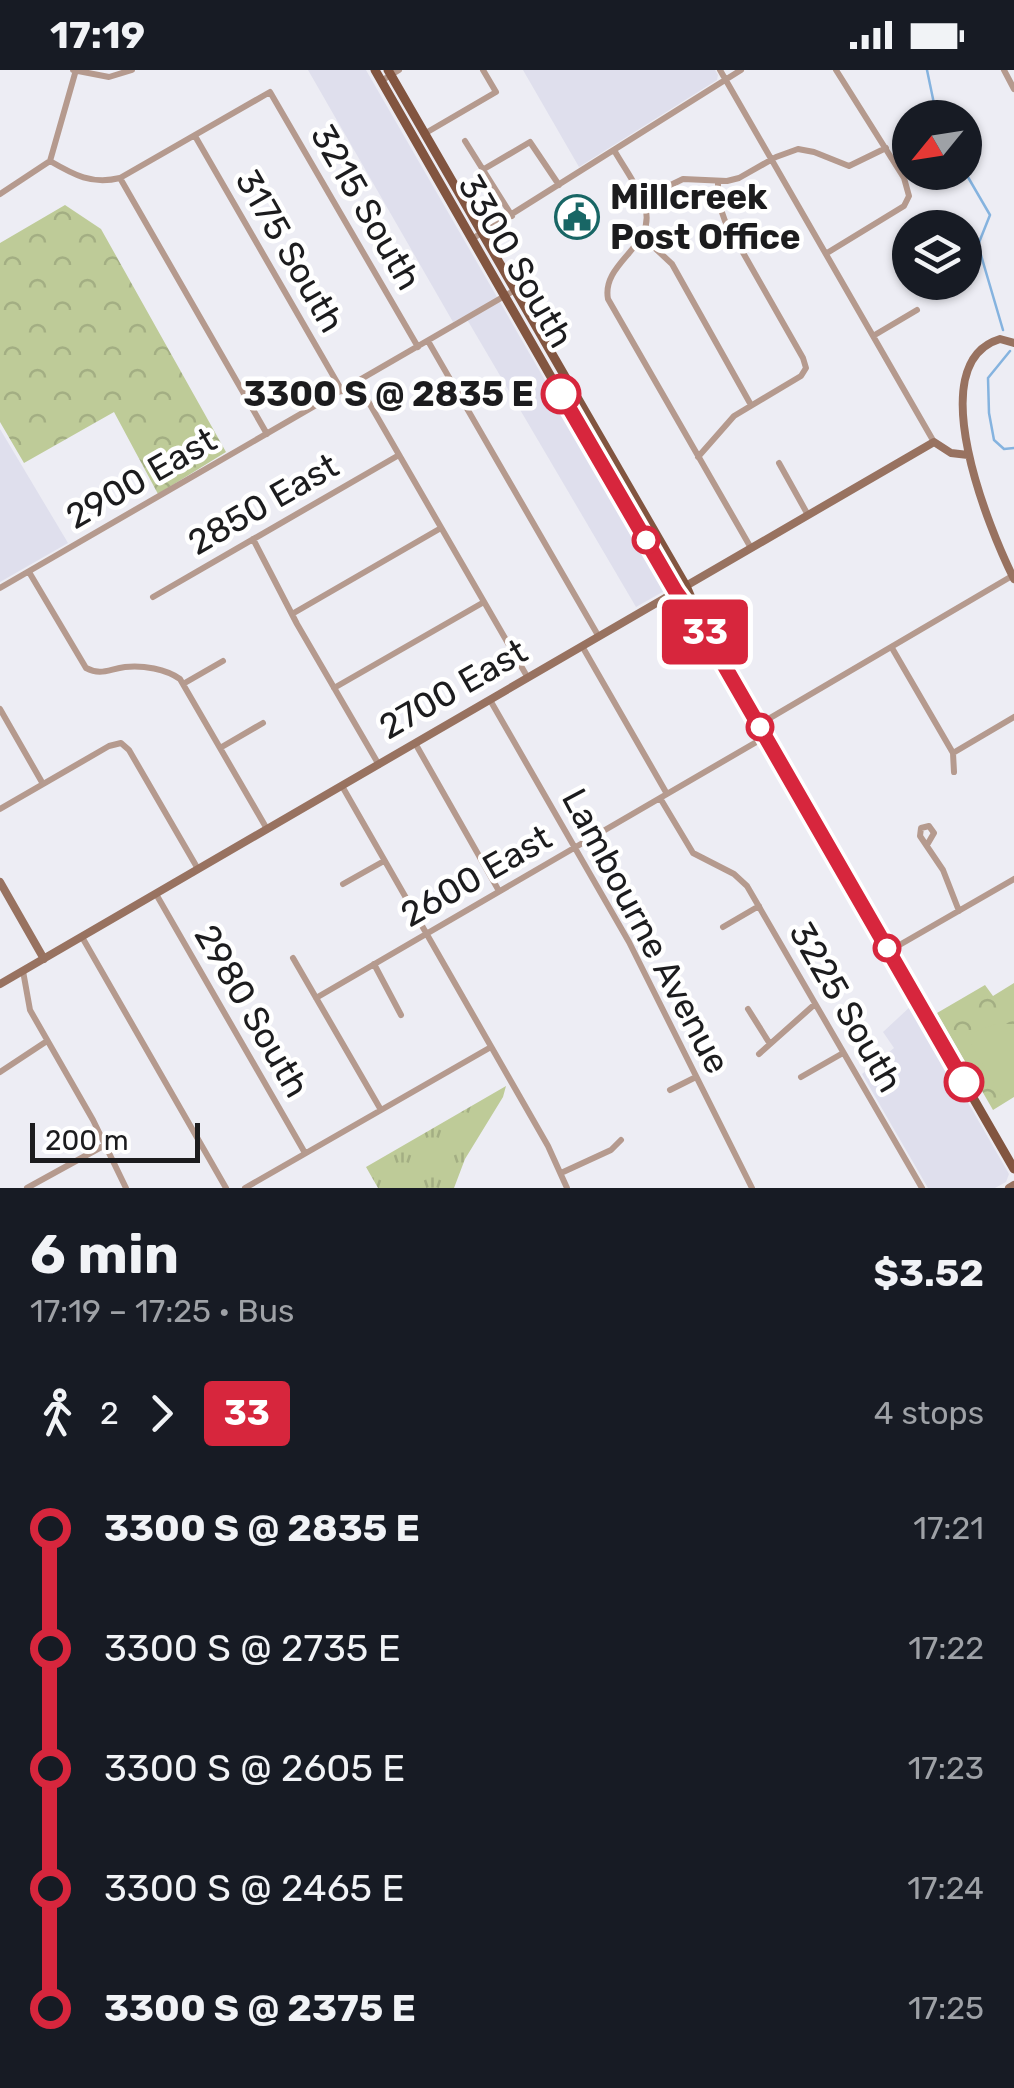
<!DOCTYPE html>
<meta charset="utf-8">
<style>
body{margin:0;font-family:Rubik,sans-serif;background:#242831;color:#f1f3f6;height:100vh;display:flex;flex-direction:column;font-size:38px;white-space:nowrap}
*{box-sizing:border-box;margin:0}
p{font-size:32px;color:#9ea1a6}
.icon{flex:none;width:55px;height:55px;fill:none;stroke:currentColor;stroke-width:2;stroke-linecap:round;stroke-linejoin:round}
.map{position:relative;height:1118px;overflow:hidden}
.drawer{display:flex;flex-direction:column;background:#171b24;flex:1}
.drawer>*{flex:none}
.badge{padding:0 20px;border-radius:8px;font-size:35px;line-height:65px}
.needle{width:65px;rotate:240deg}
.tools{position:absolute;left:892px;top:30px;display:grid;gap:20px}
.tools a{display:grid;place-items:center;width:90px;height:90px;border-radius:50%;background:#171b24;box-shadow:0 2px 8px #0004;font-size:50px}
.scale{position:absolute;left:30px;bottom:25px;width:170px;box-sizing:border-box;padding-left:10px;border:5px solid #1c1c1e;border-top:0;font-size:28px;line-height:35px;white-space:nowrap;color:#1c1c1e;-webkit-text-stroke:8px #fff;paint-order:stroke}
.map>.badge{position:absolute;translate:-50% -50%;box-shadow:0 0 0 5px #fff}
.legs{display:flex;align-items:center;gap:15px;height:110px;padding:0 30px;font-size:32px}
.legs p{margin-inline-start:auto}
.headline{display:flex;align-items:center;justify-content:space-between;height:170px;padding:0 30px}
h1{font-size:55px;font-weight:700;line-height:75px}
ul{padding:0 30px;list-style:none}
li{display:flex;align-items:center;gap:35px;height:120px;font-size:38px}
li i{display:grid;place-items:center;width:15px;height:100%;margin:0 12px;background:currentColor}
li i::after{content:'';width:25px;height:25px;margin:-12px;border:8px solid;border-radius:50%;background:#171b24}
li p{margin-inline-start:auto}
li:first-child i{background:linear-gradient(#0000 50%,currentColor 0)}
li:last-child i{background:linear-gradient(currentColor 50%,#0000 0)}
.status{display:flex;justify-content:space-between;align-items:center;height:70px;padding:0 50px;background:#171b24;direction:ltr}
.status svg{height:28px;fill:currentColor}
.map>svg:first-child{display:block}
</style>
<div class="status"><b>17:19</b><svg viewBox="0 0 49 12"><path d="M0 12V9h3v3zM5 12V6h3v6zM10 12V3h3v9zM15 12V0h3v12zM26 1h20v11H26zM47 4h2v5h-2z"/></svg></div>
<div class="map">
<svg width="1014" height="1118" viewBox="0 0 1014 1118">
<defs>
<pattern id="grass-tufts" width="24" height="20" patternUnits="userSpaceOnUse" patternTransform="scale(2.5)"><rect width="24" height="20" fill="#becb98"/><path d="M3 7l-1-3M5 7V3M7 7l1-3M15 17l-1-3M17 17v-4M19 17l1-3" fill="none" stroke="#a3ae83"/></pattern>
<pattern id="park-crowns" width="20" height="18" patternUnits="userSpaceOnUse" patternTransform="scale(2.5)"><rect width="20" height="18" fill="#becb98"/><path d="M2 6a3 3 0 1 1 6 0M12 15a3 3 0 1 1 6 0" fill="none" stroke="#a3ae83"/></pattern>
</defs>
<rect width="100%" height="100%" fill="#ededf4"/>
<path fill="#dfdfed" d="M308,0H366L666,520L636,537L465,246L453,252Z
M523,0H715L718,5L717,10L579,97Z
M0,359L68,473L0,512Z
M912,935L1009,1104L1006,1112L995,1118H928L862,1004L894,978L883,962Z"/>
<path fill="url(#grass-tufts)" d="M506,1016L503,1027L465,1089L454,1118H378L366,1097Z"/>
<path fill="url(#park-crowns)" d="M65,135L101,159L226,382L158,424L114,342L24,393L0,352V173Z
M1014,913V1027L993,1040L937,943L985,915L993,926Z"/>
<path fill="#becb98" d="M996,954H1014V1020L1002,1027L966,965Z"/>
<g fill="none" stroke-linecap="round" stroke-linejoin="round">
<path stroke="#85b3df" stroke-width="2.5" d="M927,0L937,48
M965,102L990,145L978,175L1003,260
M1010,281L988,308L989,343L994,370L1004,379L1014,378"/>
<path stroke="#b59a8e" stroke-width="6" d="M73,0L109,7L132,0
M720,0L934,372
M1004,0L1014,19
M381,11L399,0
M424,64L496,22L483,0
M195,66L342,321
M465,71L512,146
M614,80C624,98 639,117 645,137C657,176 601,192 608,229L751,478
M50,91C74,105 92,115 120,108L270,22L418,277
M484,99L530,72L559,115
M120,108L267,364
M0,124L50,91L76,0
M642,129L683,109L727,111L739,108L776,87L798,79L814,82L849,96L886,78
M642,166L672,194L751,335
M472,169L741,0
M827,183L904,136L909,126L904,108L836,0
M873,266L917,240
M428,271L599,567
M357,312L528,608
M698,387L734,346L801,306L806,298L803,288L725,151L718,131V111
M779,393L808,445
M253,469L297,554L379,695
M29,502L86,598C101,606 109,599 125,597C143,595 166,599 180,609L267,759
M0,518L515,220
M153,527L399,385
M292,544L441,458
M582,576L667,724
M892,578L953,683L954,702
M183,614L223,591
M334,618L484,532
M490,630L629,872L752,1118
M0,639L43,714
M758,655L1012,506
M415,673L499,821
M220,678L263,653
M953,683L1014,647
M342,716L548,1076L567,1118
M660,728L693,783L734,804L747,816L922,1118
M0,739L109,676L121,673L129,680L198,799
M927,775L934,763L929,756L921,758L920,766L943,800L959,841
M343,814L384,791
M156,824L305,1083
M723,857L759,836
M82,867L226,1118
M889,881L1014,809
M293,888L381,1040
M374,894L401,945
M23,901L30,940L93,1050L126,1118
M316,928L765,667
M748,939L770,974
M759,984L815,934
M0,1002L47,971
M801,1007L843,983
M670,1020L696,1007
M561,1103L611,1080L621,1070
M27,1118L105,1075
M245,1118L491,977"/>
<path stroke="#987260" stroke-width="8" d="M1014,273L1000,269C920,293 990,461 1014,509
M0,812L44,889
M0,914L934,372L951,383L968,385
M1009,1118L1014,1115"/>
<path stroke="#825540" stroke-width="9" d="M375,0L605,401L677,522L705,562L1014,1099
M388,0L686,516L699,546"/>
</g>
<g fill="none" stroke-linecap="round" stroke-linejoin="round">
<g stroke="#fff" stroke-width="22">
<path id="line-1" d="M561,324L676,522L705,562L964,1012"/>
</g>
<use href="#line-1" stroke="#d7263d" stroke-width="15"/>
</g>
<defs>
<g id="civic-ring" transform="scale(2.25)"><circle r="9.5" fill="#fff" stroke="#186665" stroke-width="1.5"/><path d="M-.6-6.5H3V-4.5H.6V-3L4-1V1h2V6H-6V1h2V-1L-.6-3ZM-1.2 2.5V6h2.4V2.5Z" fill="#186665"/></g>
</defs>
<g fill-rule="evenodd">
<use href="#civic-ring" x="577" y="147"/>
</g>
<g fill="#fff" stroke="#d7263d" stroke-width="5">
<circle cx="561" cy="324" r="18"/>
<circle cx="646" cy="470" r="12"/>
<circle cx="760" cy="657" r="12"/>
<circle cx="887" cy="878" r="12"/>
<circle cx="964" cy="1012" r="18"/>
</g>
<g text-anchor="middle" stroke-width="9" stroke-linejoin="round" paint-order="stroke">
<g font-size="35" font-weight="bold" fill="#1c1c1e" stroke="#fff" text-anchor="start">
<text x="610" y="139">Millcreek<tspan x="610" dy="40">Post Office</tspan></text>
</g>
<g font-size="35" fill="#1c1c1e" stroke="#fff">
<text transform="translate(366 137) rotate(60)" y="12">3215 South</text>
<text transform="translate(290 181) rotate(60)" y="12">3175 South</text>
<text transform="translate(516 191) rotate(60)" y="12">3300 South</text>
<text transform="translate(141 408) rotate(-30)" y="12">2900 East</text>
<text transform="translate(263 434) rotate(-30)" y="12">2850 East</text>
<text transform="translate(453 619) rotate(-30)" y="12">2700 East</text>
<text transform="translate(476 806) rotate(-30)" y="12">2600 East</text>
<text transform="translate(646 861) rotate(62)" y="12">Lambourne Avenue</text>
<text transform="translate(846 937) rotate(60)" y="12">3225 South</text>
<text transform="translate(252 941) rotate(60)" y="12">2980 South</text>
</g>
<g font-size="35" font-weight="bold" fill="#1c1c1e" stroke="#fff" text-anchor="end">
<text x="534" y="336">3300 S @ 2835 E</text>
</g>
</g>
</svg>
<div class="tools">
<a><svg class="needle" viewBox="-14 -14 28 28"><path d="M0-13l5 13h-10z" fill="#e53935"/><path d="M0 13l5-13h-10z" fill="#9ea1a6"/></svg></a>
<a><svg class="icon" aria-label="layers" viewBox="0 0 24 24"><path d="M12 4l9 5-9 5-9-5zM3 14l9 5 9-5"/></svg></a>
</div>
<div class="scale">200 m</div>
<b class="badge" style="left:705px;top:562px;background:#d7263d;color:#fff">33</b>
</div>
<section class="drawer">
<div class="headline"><div><h1>6 min</h1><p>17:19 – 17:25 · Bus</p></div><b>$3.52</b></div>
<div class="legs"><svg class="icon" aria-label="walk" viewBox="0 0 24 24"><circle cx="13" cy="4" r="2"/><path d="M13 8l-2 6 4 7M11 14l-3 7M7 12l3-4h3l4 4"/></svg>2<svg class="icon" aria-label="forward" viewBox="0 0 24 24"><path d="M9 5l7 7-7 7"/></svg><b class="badge" style="background:#d7263d;color:#fff">33</b><p>4 stops</p></div>
<ul>
<li><i style="color:#d7263d"></i><b>3300 S @ 2835 E</b><p>17:21</p></li>
<li><i style="color:#d7263d"></i><span>3300 S @ 2735 E</span><p>17:22</p></li>
<li><i style="color:#d7263d"></i><span>3300 S @ 2605 E</span><p>17:23</p></li>
<li><i style="color:#d7263d"></i><span>3300 S @ 2465 E</span><p>17:24</p></li>
<li><i style="color:#d7263d"></i><b>3300 S @ 2375 E</b><p>17:25</p></li>
</ul>
</section>
